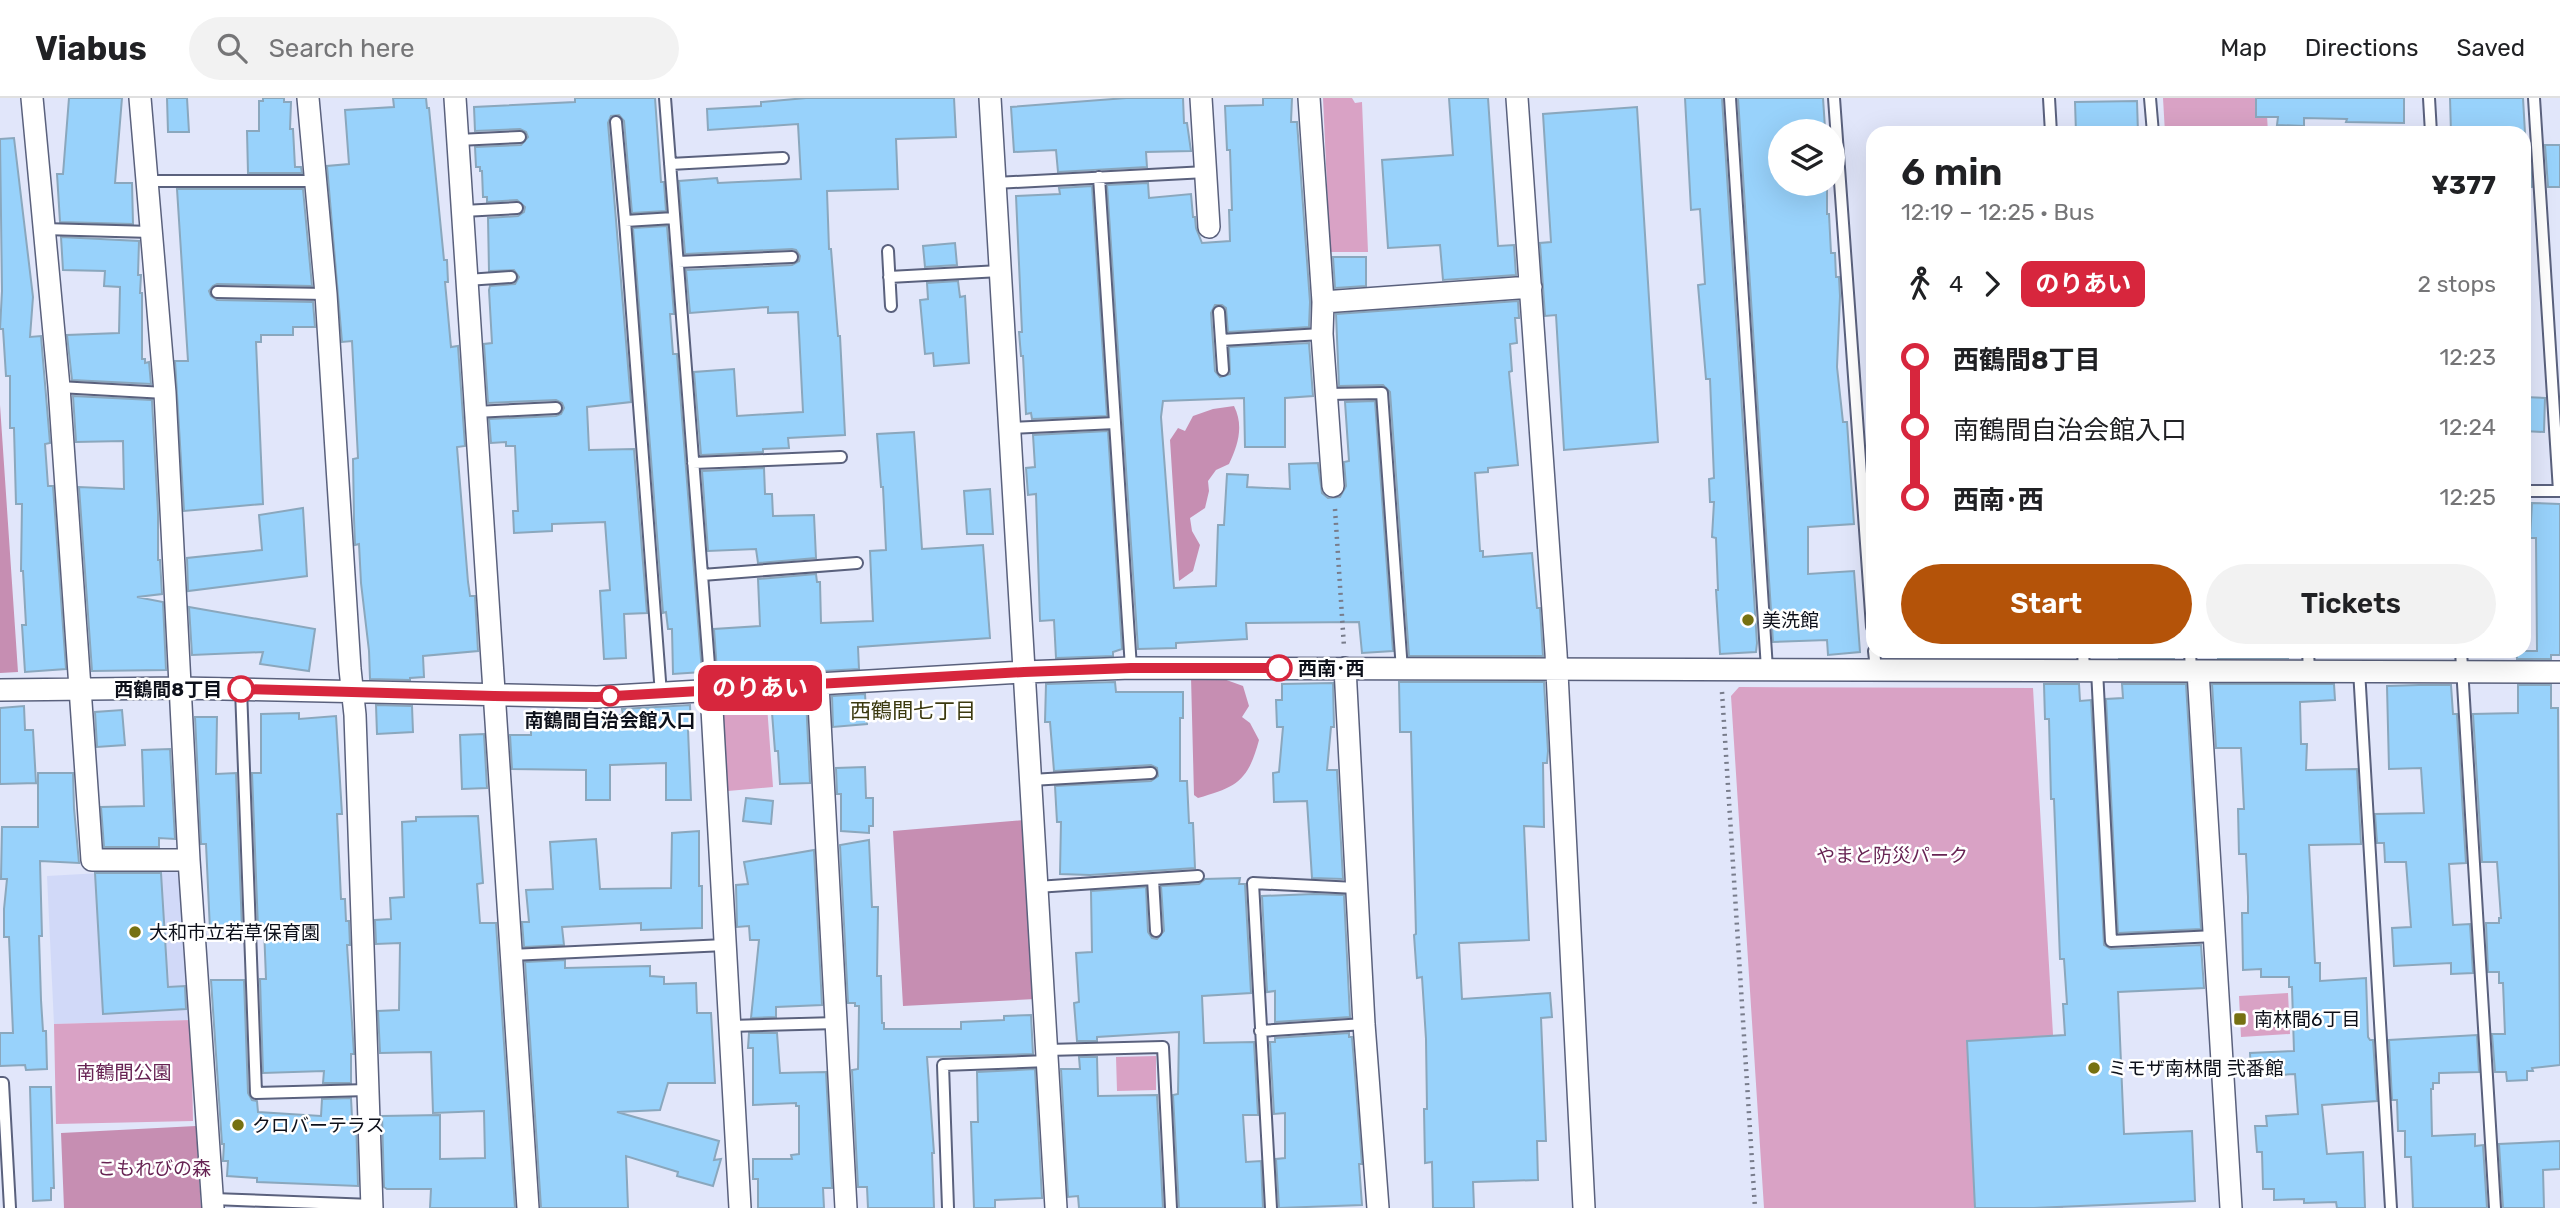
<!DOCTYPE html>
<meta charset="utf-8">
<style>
body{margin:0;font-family:Rubik,"Noto Sans JP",sans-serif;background:#f2f2f2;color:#202124;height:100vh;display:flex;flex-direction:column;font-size:26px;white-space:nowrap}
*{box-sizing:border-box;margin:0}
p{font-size:23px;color:#757577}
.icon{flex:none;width:38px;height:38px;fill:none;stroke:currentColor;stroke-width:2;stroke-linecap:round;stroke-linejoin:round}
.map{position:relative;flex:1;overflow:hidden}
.sheet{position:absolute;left:1866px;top:28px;width:665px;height:532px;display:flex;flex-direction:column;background:#fff;border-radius:21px;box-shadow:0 7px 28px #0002}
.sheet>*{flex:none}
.badge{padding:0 14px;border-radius:10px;font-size:24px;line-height:46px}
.fabs{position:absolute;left:1768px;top:21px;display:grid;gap:14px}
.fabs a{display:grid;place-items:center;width:77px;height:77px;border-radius:50%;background:#fff;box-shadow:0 7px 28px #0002;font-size:35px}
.map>.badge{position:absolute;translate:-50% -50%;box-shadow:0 0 0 4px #fff}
.legs{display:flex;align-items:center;gap:10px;height:77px;padding:0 35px;font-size:23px}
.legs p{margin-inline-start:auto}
.overview{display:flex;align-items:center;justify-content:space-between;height:119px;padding:0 35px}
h1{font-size:38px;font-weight:600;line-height:52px}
.action{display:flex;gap:14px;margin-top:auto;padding:14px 35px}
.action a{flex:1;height:80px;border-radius:42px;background:#b45309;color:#fff;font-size:28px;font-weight:600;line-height:80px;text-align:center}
.action a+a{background:#f2f2f2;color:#202124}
ul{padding:0 35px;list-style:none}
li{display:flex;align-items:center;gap:24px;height:70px;font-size:26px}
li i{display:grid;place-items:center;width:10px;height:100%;margin:0 9px;background:currentColor}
li i::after{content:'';width:18px;height:18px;margin:-9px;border:5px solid;border-radius:50%;background:#fff}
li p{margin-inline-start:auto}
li:first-child i{background:linear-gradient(#0000 50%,currentColor 0)}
li:last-child i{background:linear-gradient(currentColor 50%,#0000 0)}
header{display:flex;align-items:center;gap:42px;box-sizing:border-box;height:98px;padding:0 35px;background:#fff;border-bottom:2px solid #e0e0e0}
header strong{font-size:33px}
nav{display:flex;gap:38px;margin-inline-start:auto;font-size:24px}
.search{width:490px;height:63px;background:#f2f2f2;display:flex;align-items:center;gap:18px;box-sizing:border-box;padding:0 24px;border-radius:38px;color:#757577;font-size:26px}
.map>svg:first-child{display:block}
</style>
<header>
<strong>Viabus</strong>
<div class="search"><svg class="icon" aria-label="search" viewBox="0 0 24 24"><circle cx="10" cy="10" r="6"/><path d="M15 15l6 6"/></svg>Search here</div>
<nav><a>Map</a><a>Directions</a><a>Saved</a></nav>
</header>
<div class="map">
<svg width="2560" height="1110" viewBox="0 0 2560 1110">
<rect width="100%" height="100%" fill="#e1e6fa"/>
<path fill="#d1d9f8" d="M172,771L180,777L191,922L54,926L47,778Z"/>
<path fill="#d9a2c5" d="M1323,0H1352L1355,5L1362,4L1368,154H1330Z
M2163,0H2266L2268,35H2165Z
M1739,589L2033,590L2063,1110H1764L1731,598Z
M766,594L773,689L728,693L721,598Z
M2288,895L2290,936L2241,939L2239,898Z
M191,922L193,1023L56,1026L54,926Z
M1156,958V992L1117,993L1116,959Z"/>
<path fill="#c68eb2" d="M0,307L18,574L0,575Z
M1234,308C1244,328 1238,347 1229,366L1216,372L1208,383L1209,393L1205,410L1190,420L1192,433L1200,447L1193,473L1179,483L1170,342L1178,330L1185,333L1193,318L1213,311Z
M1191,579L1221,580L1243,588L1249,608L1242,619L1250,625L1259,642C1248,683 1237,689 1198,700L1194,697Z
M1024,722L1035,901L903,908L893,733Z
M196,1028L201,1110H64L61,1035Z"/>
<path fill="#98d2fb" stroke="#8aa7bd" stroke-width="2" d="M69,0H122L115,85H132L133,126L60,124L57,76H63Z
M167,0H187L189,34H168Z
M263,0H284V4H291L290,31H293L295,69H301L302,75H248L247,33H259V3H263Z
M393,0H426L427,10H429L444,162H447L448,184H445L451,249L458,248L465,348L457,349L468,484L470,498H475L478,553L423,558L424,579L410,580V582L370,581L369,553L361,485L359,446L355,447L354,421L353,361L358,360L352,243L342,244L327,68L349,66L345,12L394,9Z
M575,0H655L661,84H664L666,113L632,115L624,23L619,17L611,18L608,25L631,304L587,309L589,352L634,351L647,515L624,516L626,560L604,561L600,493L610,492L605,424L552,426V433L514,435L513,413H518L515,348H506V344L491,345L489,321L556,318L561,316L564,310L562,305L556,302L488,305L484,246L492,245L489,192L490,188L515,186L519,179L514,172L489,173L488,120L518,118L524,114L525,109L517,102L487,104V99H483L482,73H480V69H476L475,49L521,47L528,39L526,34L520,31L475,33L474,9L575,4Z
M806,0H954L956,39L896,41L898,91L827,93L829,151H831L838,238H840L845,337L788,340L789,350L763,351V354L701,357L694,274L734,271L737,318L803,314L798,214L768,215V209L690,215L686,172L792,167L799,163L800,158L796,152L792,151L685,156L679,83L717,80L718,85L801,81L798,26L708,32L707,11L761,8V4Z
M1126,0H1183L1184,25H1187L1191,53L1146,54L1147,69L1058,74L1056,52L1014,54L1011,9Z
M1263,0H1292L1291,24H1297L1310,204L1309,229L1228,234L1226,210L1222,207H1215L1211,215L1215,273L1220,279L1230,276L1229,249L1309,245L1313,298L1285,300V349H1245L1244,300L1163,303L1161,319L1174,490L1216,488L1218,427H1224L1227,376L1248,377L1247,389L1290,391L1289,366L1318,365L1322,395L1328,400L1340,399L1346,388L1344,364L1349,363L1345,304L1375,303L1393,553L1362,555L1359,524L1246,525L1247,541L1176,545V550L1138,551L1107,87L1148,85L1149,100L1191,96L1193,119H1195L1196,130L1202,145L1230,143L1229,112H1232L1230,52H1227L1225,8L1263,7Z
M1449,0H1488L1498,148L1514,147L1516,177L1443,182L1440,147L1388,150L1382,62L1453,57Z
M1685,0H1722L1757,545L1756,554L1720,556L1716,492H1718L1716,440L1712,439L1714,404H1710L1709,381L1714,380L1710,281H1706L1698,187L1705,186L1700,111L1691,112Z
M1738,0H1823L1825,30L1780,33V86H1827V116H1829L1831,155H1835L1836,179H1839L1840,198L1837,269L1843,324H1847L1854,426L1808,429V476L1854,473L1860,554L1828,557L1827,542L1773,544Z
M2256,0H2404V25L2346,24L2347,21L2304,20V28L2277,27L2278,19H2256Z
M2450,0H2523L2525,35H2451Z
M2137,3L2138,35H2076L2075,4Z
M1637,9L1658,344L1564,352L1556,217L1545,218L1540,145L1551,144L1543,16Z
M14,40L33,199L30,239L41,238L50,345L45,346L48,388H53L66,571L25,574L22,527H26L23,473H21L22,406H16L14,330H10V278H6L3,231H0L2,193L0,41Z
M2524,47H2529L2532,89L2524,90Z
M2545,47H2560V89H2548Z
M1092,88L1107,318L1032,321L1031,315L1026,316L1023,258H1021L1019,234H1022L1016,98L1060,96L1059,90Z
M177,91H303L312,188L217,186L213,188L209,193L211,198L217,202L313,204L315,229H293V237H261V244H256L263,406L184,413L175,263H188Z
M667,128L674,216H670L673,256H677L702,574L673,576L672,531H668L666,514L663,515L633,130Z
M61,139L139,143L138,177H141L140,195H142V261H145V265L149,264L151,286L72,282L67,237L119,235L120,189L104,188L105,173L63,172Z
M955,145L957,167L925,169L923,148Z
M1333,159H1366V188L1335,190Z
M958,183L960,199L965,198L969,265L934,268L933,255L925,256L920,202L928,201L927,185Z
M1518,203L1519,220H1515L1517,245L1510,246L1512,273L1509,274L1518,367L1488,370V374L1475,375L1480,453H1483V459L1532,455L1537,510H1540L1543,558H1409L1390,294L1383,287L1339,288L1336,216Z
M73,298L152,302L158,415V462H160L162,496L137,499L163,504L166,572L92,573L79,389L124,391L123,343L76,344Z
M2524,299L2545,300L2544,334L2524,333Z
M1108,333L1122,551L1113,554V558L1056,560L1054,522L1040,523L1036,396L1028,397L1026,370L1035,369L1033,337Z
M914,334L922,451L983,447L990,540L858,549L859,571L770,576V571L717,573L714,531L760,528L758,481L816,476L817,484H820L821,525L873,523L870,453L886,452L883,389H881L877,336Z
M764,370L765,396H772L773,418L814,417L816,460L758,465L756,451L708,453L702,373Z
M990,391L993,436H967L964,393Z
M2532,405L2560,406V557H2551V561H2517V553H2537L2536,440H2530Z
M303,410L307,478L188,493L187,460L262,452L259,417Z
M189,509L315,531L309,573L260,566L263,554L192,557Z
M2118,553H2174V560H2119Z
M2218,553H2288V560H2218Z
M1115,584L1116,594H1183V620H1180V683H1187L1189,725H1193L1195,770L1090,777L1060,776L1061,724H1057L1055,688L1151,683L1158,678L1157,670L1151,667L1054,673L1050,624H1045L1046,586Z
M1399,584H1544L1548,653L1547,665H1543L1544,729L1524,728L1529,842L1459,845L1462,901L1550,895L1552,919L1541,920L1546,1043H1537L1538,1082L1473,1084L1474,1110H1433L1432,1064L1425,1065L1424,1011H1427L1426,941L1422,879L1417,880L1414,837L1416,836L1411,634H1400Z
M1333,585L1334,629H1331L1327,672H1337L1343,781L1312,780L1307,703L1274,704L1273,675L1279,674L1283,629H1277L1276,602H1282V586Z
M2044,586H2079L2080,603L2091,602L2104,847L2111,851L2201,847L2204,890L2118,894L2124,1036L2192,1033L2195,1103L2034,1110H1975L1967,943L2065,937L2063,906H2067L2064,861H2060L2054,701H2051L2049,621H2045Z
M2122,586H2186L2201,831L2118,835L2106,601L2123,600Z
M2212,586H2334L2335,602L2300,604L2301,646H2307L2306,672L2357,671L2361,746L2309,747L2315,865H2320V883L2366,880L2368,939L2370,942H2373L2377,1003L2322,1007L2327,1056L2363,1054L2365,1110H2337L2336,1104L2304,1105V1101L2274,1102V1091H2263L2262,1054H2257L2255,1028H2267L2266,1018L2298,1016L2295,976L2251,979L2250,955L2294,953L2292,889H2289V879H2261V871L2243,872L2242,815H2248V799L2246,756H2239L2238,711H2244L2241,650H2216Z
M2419,587H2451L2453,616H2457L2466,765L2449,766L2453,827L2470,826L2473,875L2451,876V865L2394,868L2392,830L2411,829L2406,764H2385L2384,745H2377L2375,716L2424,715L2421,670L2389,671L2387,588Z
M2518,587H2551V610H2558L2560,967L2532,970L2533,973H2527V982L2507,983L2506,974H2495L2492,936H2505L2503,885H2499V874H2488L2486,825H2499V820H2501L2497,764H2482L2473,616L2518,615Z
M865,596L867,626L833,629L832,598Z
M806,600L810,685L780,686L778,653H775L771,602Z
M376,607L412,608L413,634L377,636Z
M690,607L691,632H688L691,702H666V665L610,667V702H586V672L512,671L510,637H531V613H553V618L623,617L622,611Z
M24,608L25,632H33L36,685L0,686V610Z
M122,612L125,647L97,649L95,614Z
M299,615V621L336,618L342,716H337L341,801H345L346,823H349L350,847H347L354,956H351V985H323L324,973L263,975L260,881H266L264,830H258L252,675H261V616Z
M195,619H217L216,676L236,675L242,831L210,832L206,746H201Z
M484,636L487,690L462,691L460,637Z
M170,651L175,741L159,740V749H104L101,709L144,708L142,652Z
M865,669L866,700H873V728H869V735L841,733V696H837L836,670Z
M38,675H73L74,710L79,765L40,763L42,838H39L41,902L43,933H46L47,971L26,972L25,967L0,968V935H13L9,839H4V811L7,781H1L2,729H38Z
M746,700L773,703L771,726L743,723Z
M478,718L483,785L477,786L480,825H496L515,1110H430L431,1091H387L384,1089L382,1018L440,1017V1061L485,1060L484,1013L433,1015L431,954L380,955L378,913L399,912L400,845L376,846L375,822L391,821L390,800L404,799L402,724L416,723V719Z
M699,733V788H702V830L641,832V825L562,829L564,847L524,849L522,824H529L526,792L553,791L550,744L596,741L600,791L671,790L672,735Z
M869,742L872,809H878L877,878H881L882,925H884V931H961V924L1004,922V918L1031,917L1033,956L927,959L934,1055H932L934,1110H868L867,1089H858L852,972L858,971L859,908H855V905H848L840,747Z
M814,752L822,907L776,909V919L751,920L759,842H750L749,828L737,829L736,787L748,786L744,764Z
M95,775H161L168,889L185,888L186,911L103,916Z
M1240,780L1239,786H1245L1251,895L1202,898L1204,945L1254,944L1258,1017H1243L1246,1064L1261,1063L1263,1110H1179L1173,997L1178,996L1179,934L1097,939V943H1077L1074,905L1079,904L1076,855L1092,854L1091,793L1146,789L1148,834L1152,840L1157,841L1164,833L1161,788L1199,786L1205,781Z
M1314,796L1344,797L1350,919L1275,924V893L1267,894L1262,798Z
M565,862V870L650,868V878L664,879V886L696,885L697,915H711L715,985H668L660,1012L617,1014L719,1043L714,1062L721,1061L713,1088L677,1078L678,1074L626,1058L628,1110H541L525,864Z
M211,882H244L248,995L252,1002L257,1003L258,1014L321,1018L322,1001L351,1000L352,1019H356L358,1088L257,1084V1080L227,1078L228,1063H223L224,1046H222Z
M749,935H777L780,975L826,974L832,1090H823L824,1110H758V1081H753V1061H792L791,1057L799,1056V1008H796V1005L753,1007V950H748Z
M1349,935V939H1352L1362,1066H1359L1362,1107L1279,1110L1276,1061L1285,1060V1015L1274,1016L1270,944H1275V940Z
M2477,937L2479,974L2439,975V985H2433V991H2431L2432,1038L2475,1036V1048L2483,1047L2487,1110H2413L2411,1059H2405V1033H2398L2397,1002H2392L2389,942Z
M1079,959H1097L1098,998L1157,997L1163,1110H1079L1078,1098L1068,1099L1061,971H1080Z
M1035,971L1042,1100L995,1102V1110H974L971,1024H978L977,974Z
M30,989H51L54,1090H51V1102L33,1103Z
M2560,1043V1071L2543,1072L2544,1110H2503L2499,1046Z"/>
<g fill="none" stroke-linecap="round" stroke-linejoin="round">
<g stroke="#5a617d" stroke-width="14">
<path id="lane" d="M665,0L711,593
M1730,0L1767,571
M1834,0L1872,529
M2049,0L2051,35
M2150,0L2153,35
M2429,0L2431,35
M2534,0L2559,393
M616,24L625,123
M458,42L520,39
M670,66L783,60
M1099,79L1131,570
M147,83H315
M995,85L1206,74
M463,113L517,110
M43,131L152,134
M888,153L891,208
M678,164L792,159
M889,179L1000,173
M467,182L511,179
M217,194L326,196
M1219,214L1223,272
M1221,242L1322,236
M59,289L165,295
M1328,296L1382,295L1402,572
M475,314L556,310
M1010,330L1115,325
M693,365L841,359
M2524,393H2560
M702,477L857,465
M1874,553L1876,571
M2083,553L2084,571
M2190,553L2191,573
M2308,553L2309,572
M2461,553L2495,1110
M2097,572L2111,843L2215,838
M2359,572L2391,1110
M241,591L256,995L368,992
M661,596L625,123L674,120
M1031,682L1151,675
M1153,781L1198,778
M1037,789L1153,781L1156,833
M511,857L725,847
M730,928L837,925
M1260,933L1364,926
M1047,952L1163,949L1171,1110
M0,985H3L10,1110
M213,1101L372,1107
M948,1110L943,967L1048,963
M1271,1110L1253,785L1356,790"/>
</g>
<g stroke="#5a617d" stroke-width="24">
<path id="street" d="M32,0L59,289L92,762H189
M140,0L165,295L189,762L213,1110
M308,0L326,196L350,571L355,617L372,1110
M455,0L528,1110
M990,0L1056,1110
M1201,0L1209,129
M1309,0L1323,204L1322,236L1333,388
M1517,0L1556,555L1584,1110
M1323,204L1531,189
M1345,570L1364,926L1378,1110
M2198,573L2231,1110
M818,586L846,1110
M0,592L181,590L597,599L1024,574L1131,570L2560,574
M711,593L740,1110"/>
</g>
<path stroke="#787c8b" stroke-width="4.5" stroke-dasharray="2 5" stroke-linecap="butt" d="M1335,411L1344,549
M1722,594L1755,1110"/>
<use href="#lane" stroke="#fff" stroke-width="10"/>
<use href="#street" stroke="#fff" stroke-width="21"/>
</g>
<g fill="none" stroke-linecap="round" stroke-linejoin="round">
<g stroke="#fff" stroke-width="16">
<path id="line-1" d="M241,591L494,598L597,599L1024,574L1131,570H1279"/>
</g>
<use href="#line-1" stroke="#d7263d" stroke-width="10"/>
</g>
<g fill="#767112" stroke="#fff" stroke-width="2.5">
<circle cx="1748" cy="522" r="7"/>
<circle cx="135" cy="834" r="7"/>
<rect x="2233" y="914" width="14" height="14" rx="3.5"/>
<circle cx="2094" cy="970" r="7"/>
<circle cx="238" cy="1027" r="7"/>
</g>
<g fill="#fff" stroke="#d7263d" stroke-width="3.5">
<circle cx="1279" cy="570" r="12"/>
<circle cx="241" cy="591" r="12"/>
<circle cx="610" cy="598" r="9"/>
</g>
<g text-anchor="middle" stroke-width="5" stroke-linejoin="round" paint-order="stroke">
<g font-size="19" fill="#0d101a" stroke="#fff" text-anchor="start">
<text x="1762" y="529">美洗館</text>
<text x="149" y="841">大和市立若草保育園</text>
<text x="2254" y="928">南林間6丁目</text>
<text x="2108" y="977">ミモザ南林間 弐番館</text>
<text x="252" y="1034">クロバーテラス</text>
</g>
<g font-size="19" font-weight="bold" fill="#0d101a" stroke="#fff" text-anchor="start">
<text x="1298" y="577">西南･西</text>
<text x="222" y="598" text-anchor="end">西鶴間8丁目</text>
<text x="610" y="629" text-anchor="middle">南鶴間自治会館入口</text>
</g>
<g font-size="19" fill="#672353" stroke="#fff">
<text x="1892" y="764">やまと防災パーク</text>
<text x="124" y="981">南鶴間公園</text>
<text x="154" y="1077">こもれびの森</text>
</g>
<g font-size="21" fill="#3b390f" stroke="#fff">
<text x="913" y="620">西鶴間七丁目</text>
</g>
</g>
</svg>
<div class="fabs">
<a><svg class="icon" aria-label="layers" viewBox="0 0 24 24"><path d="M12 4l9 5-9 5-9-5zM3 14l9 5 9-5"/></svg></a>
</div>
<b class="badge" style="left:760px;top:590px;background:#d7263d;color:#fff">のりあい</b>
<section class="sheet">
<div class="overview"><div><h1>6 min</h1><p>12:19 – 12:25 · Bus</p></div><b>¥377</b></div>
<div class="legs"><svg class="icon" aria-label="walk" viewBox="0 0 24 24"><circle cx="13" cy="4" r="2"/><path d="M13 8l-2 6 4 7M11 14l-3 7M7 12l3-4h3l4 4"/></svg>4<svg class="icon" aria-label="forward" viewBox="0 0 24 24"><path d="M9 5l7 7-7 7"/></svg><b class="badge" style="background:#d7263d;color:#fff">のりあい</b><p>2 stops</p></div>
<ul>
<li><i style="color:#d7263d"></i><b>西鶴間8丁目</b><p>12:23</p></li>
<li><i style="color:#d7263d"></i><span>南鶴間自治会館入口</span><p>12:24</p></li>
<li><i style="color:#d7263d"></i><b>西南･西</b><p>12:25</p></li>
</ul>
<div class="action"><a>Start</a><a>Tickets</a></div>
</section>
</div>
